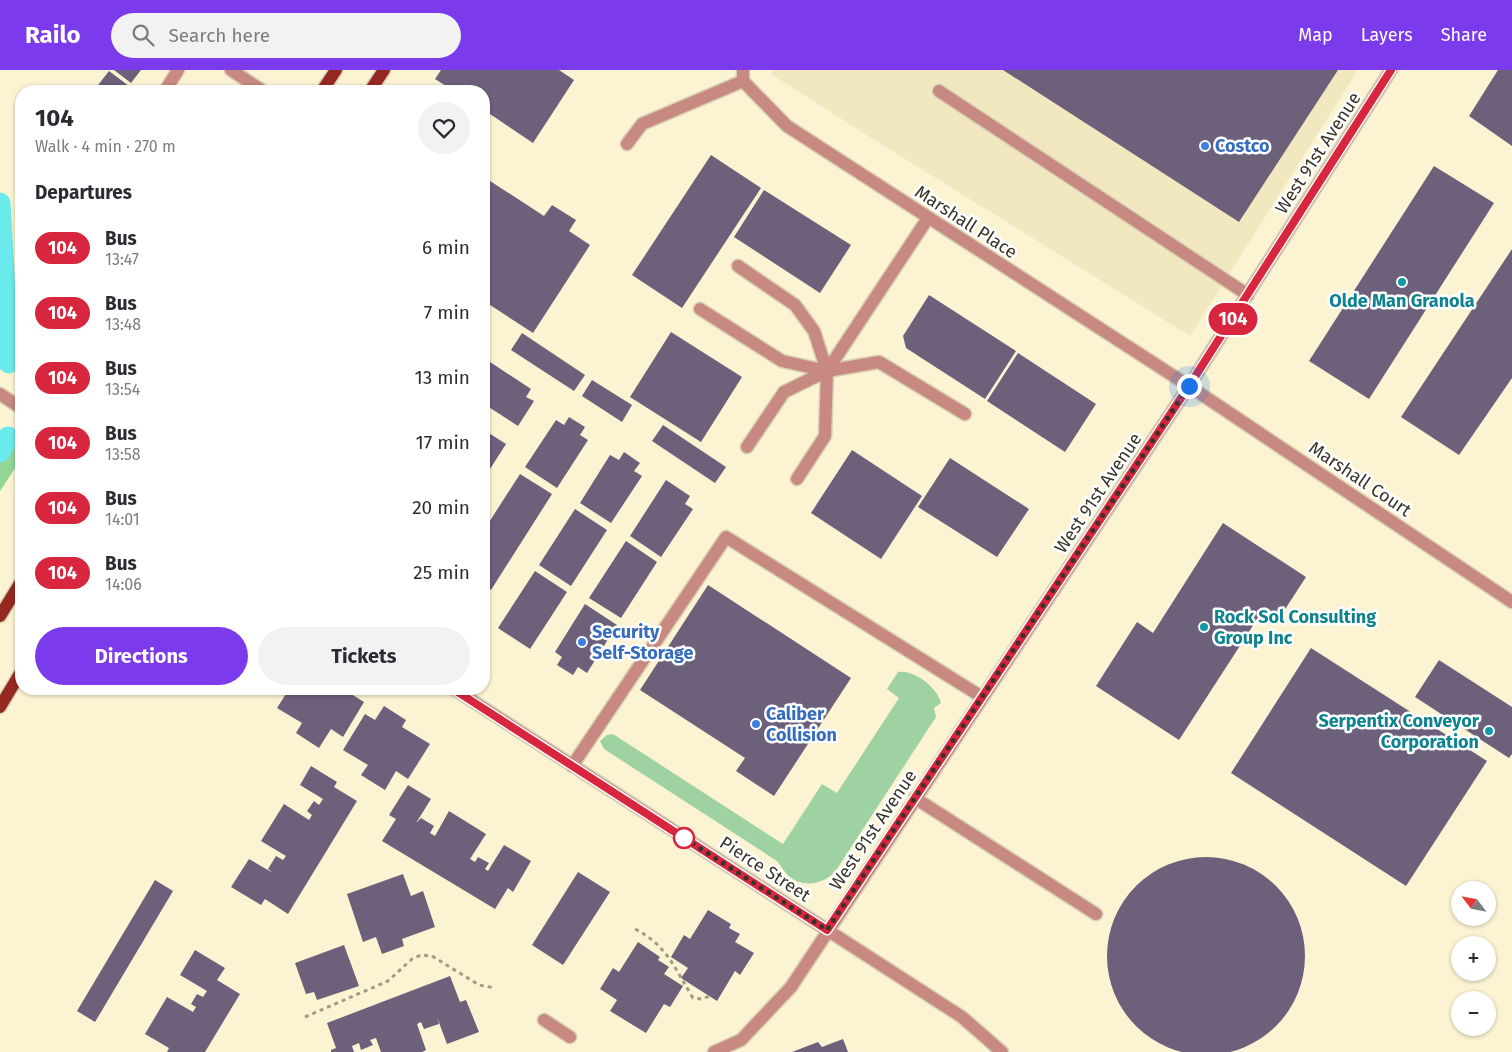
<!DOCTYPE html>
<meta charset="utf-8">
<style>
body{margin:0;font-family:"Fira Sans",sans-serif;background:#f2f2f3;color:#2b2b33;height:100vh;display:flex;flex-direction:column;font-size:19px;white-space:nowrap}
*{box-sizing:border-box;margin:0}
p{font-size:16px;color:#7c7c81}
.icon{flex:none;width:28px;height:28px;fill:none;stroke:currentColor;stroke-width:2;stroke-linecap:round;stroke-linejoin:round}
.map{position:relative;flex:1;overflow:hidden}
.sheet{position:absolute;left:15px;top:15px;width:475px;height:610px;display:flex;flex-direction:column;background:#fff;border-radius:20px;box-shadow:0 1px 4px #0004}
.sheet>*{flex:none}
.badge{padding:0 10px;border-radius:16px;font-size:18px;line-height:32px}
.needle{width:32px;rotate:302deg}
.controls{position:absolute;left:1451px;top:811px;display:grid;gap:10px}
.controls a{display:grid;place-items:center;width:45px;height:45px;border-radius:50%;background:#fff;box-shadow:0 1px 4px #0004;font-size:25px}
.you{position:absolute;width:25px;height:25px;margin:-12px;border:4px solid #fff;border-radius:50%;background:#1a73e8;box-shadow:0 0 0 8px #1a73e833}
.map>.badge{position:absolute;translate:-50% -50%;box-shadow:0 0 0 2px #fff}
h2{padding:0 20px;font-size:19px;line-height:45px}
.round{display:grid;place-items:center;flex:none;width:52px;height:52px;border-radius:26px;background:#f2f2f3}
.overview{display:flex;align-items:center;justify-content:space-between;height:85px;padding:0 20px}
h1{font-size:24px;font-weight:700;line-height:38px}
.primary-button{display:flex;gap:10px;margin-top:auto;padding:10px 20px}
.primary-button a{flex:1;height:58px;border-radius:30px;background:#7c3aed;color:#fff;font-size:20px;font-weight:700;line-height:58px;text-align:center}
.primary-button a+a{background:#f2f2f3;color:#2b2b33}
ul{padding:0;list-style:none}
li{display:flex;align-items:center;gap:15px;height:65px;padding:0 20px}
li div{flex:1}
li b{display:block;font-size:19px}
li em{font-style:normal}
li .badge{min-width:55px;font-weight:700;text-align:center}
header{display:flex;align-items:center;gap:30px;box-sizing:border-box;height:70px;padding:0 25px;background:#7c3aed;color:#fff}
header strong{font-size:24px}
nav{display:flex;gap:28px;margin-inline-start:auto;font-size:18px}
.search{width:350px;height:45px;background:#f2f2f3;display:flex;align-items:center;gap:12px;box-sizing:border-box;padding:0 18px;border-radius:28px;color:#7c7c81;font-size:19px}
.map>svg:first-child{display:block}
</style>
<header>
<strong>Railo</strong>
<div class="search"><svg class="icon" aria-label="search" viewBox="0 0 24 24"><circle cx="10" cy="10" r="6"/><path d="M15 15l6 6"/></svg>Search here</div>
<nav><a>Map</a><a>Layers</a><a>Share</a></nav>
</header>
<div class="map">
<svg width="1512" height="982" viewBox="0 0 1512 982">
<rect width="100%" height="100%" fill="#fbf3d2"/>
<path fill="#f2e8c0" d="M774,0H1358L1190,266L873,69L771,4Z"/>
<path fill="#9ed2a3" d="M898,602C914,599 938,618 941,633L934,638L936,647L835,802C823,814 804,818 790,807C785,803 781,796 777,791L604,679L600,671L607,665L613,664L783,774L822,714L837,723L899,628L887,619Z"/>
<path fill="#8fd697" d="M0,368L21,381V389L0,421Z"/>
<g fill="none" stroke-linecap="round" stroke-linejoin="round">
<path stroke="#6beaeb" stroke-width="21" d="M0,133L9,293
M0,382L8,367"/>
</g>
<path fill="#6d607b" d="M114,0H141L131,13Z
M441,0H559L574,10L533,73L484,40V21H454L435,9Z
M1003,0H1338L1239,152Z
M1498,0H1512V76L1469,46Z
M109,1L129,16L126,21H99L95,19Z
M711,85L761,118L682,238L632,205Z
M1434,96L1494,133L1369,329L1309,291Z
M484,107L544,146L552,135L576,150L569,161L590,175L533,263L484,231Z
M764,120L851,175L820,223L734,167Z
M1512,179V308L1459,385L1401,347Z
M929,225L1016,281L985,329L906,278L903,266Z
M671,262L742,307L701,372L630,327Z
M522,263L585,305L574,321L511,280Z
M1018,283L1096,334L1065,382L987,331Z
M484,288L531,319L526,327L534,331L518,356L484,334Z
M592,310L632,335L622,352L582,326Z
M569,347L585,357L580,365L588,370L557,418L525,397L556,350L564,355Z
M663,355L726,397L715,413L652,371Z
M484,360L506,374L490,399L484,395Z
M852,380L922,426L881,489L811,443Z
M624,382L640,393L634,401L642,406L611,453L580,433L610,385L619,390Z
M950,388L1029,439L997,487L918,437Z
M520,404L552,424L491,520L484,515V460Z
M666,410L690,426L685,434L693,439L661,487L630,466Z
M575,439L607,460L571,516L539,495Z
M1223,453L1306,507L1280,547L1265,537L1179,670L1096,616L1137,552L1153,563Z
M626,471L657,492L621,548L589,528Z
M535,501L567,522L530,579L498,558Z
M708,515L851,608L774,726L736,701L745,688L640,620Z
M585,534L617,555L587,603L578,597L573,605L557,595L562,587L555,582Z
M1311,578L1487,691L1406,816L1231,703Z
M1439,590L1512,637V684L1509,688L1415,627Z
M289,619H343L364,632L343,667L331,659L319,678L296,663L302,653L277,638Z
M384,636L406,650L402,657L430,674L408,709L396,701L385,720L361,705L368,695L343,680L365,644L375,650Z
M311,696L337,712L334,717L357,731L288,844L265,829L261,835L231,817L249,789L273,803L268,799L276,786L283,790L286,786L261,771L284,734L309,750L312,745L307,741L314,731L319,735L323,729L300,715Z
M408,715L431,729L416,753L421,748L434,756L430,763L435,766L449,741L486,764L470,789L475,792L478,787L489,793L485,799L488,801L504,775L531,791L513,822L508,818L495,839L382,771L396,749L389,745Z
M1107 886a99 99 0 1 1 198 0a99 99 0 1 1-198 0Z
M578,802L610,822L563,895L532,875Z
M403,804L411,826L423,821L435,857L402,869L404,876L382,884L376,867L363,872L347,824Z
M155,810L173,821L95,952L77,941Z
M708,840L731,854L729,858L740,864L735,872L754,883L740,905L735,901L717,931L681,908L688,898L671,887L684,865L690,869Z
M638,872L660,887L658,890L669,897L664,904L683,916L670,937L664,934L646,963L610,941L617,930L600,919L613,898L619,902Z
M344,875L359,916L317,930L314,922L306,924L295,893Z
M195,880L225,898L217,910L240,924L205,982H167L169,978L145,964L167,927L193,942L196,937L191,934L197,924L203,927L207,921L180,905Z
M450,906L460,932L466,930L479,962L447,974L437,947L439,954L424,959L421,952L417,954L426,980L422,982H381L376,968L370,970L373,975L361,980L359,973L352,976L354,982H331V980L336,978L327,953Z
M843,969L848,982H792L818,972L822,977Z"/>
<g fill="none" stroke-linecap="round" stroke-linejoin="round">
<g stroke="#d8d1b3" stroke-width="15">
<path id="minor" d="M231,0L263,21
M743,0V11L787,56L1189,316L1512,532
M165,21L178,0
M939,21L1248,225
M627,74L642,54L743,11
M738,196L795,235L814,261L827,301L825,366L797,409
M700,239L782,291L827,301
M827,301L928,148
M0,324L21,338
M747,377L784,322L827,301L879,292L965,344
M454,619L962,947L1002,982
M572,696L726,467L982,627
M915,728L1096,844
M544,950L570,967
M714,982L741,970L791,917L1189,316L1391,0"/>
</g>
<g stroke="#d8d1b3" stroke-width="15">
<path id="major" d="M322,21L336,0
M370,21L384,0
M0,546L21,512
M0,637L21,602"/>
</g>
<path stroke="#a29c84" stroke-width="3" stroke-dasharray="4 4" stroke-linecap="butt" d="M635,859C667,875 675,899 693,928L702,929L710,926
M305,947L388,911L412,889L421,885L432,886L479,915L495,918"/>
<use href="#minor" stroke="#c78981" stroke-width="12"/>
<use href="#major" stroke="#962822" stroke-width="12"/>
</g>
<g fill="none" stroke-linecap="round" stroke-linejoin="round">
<g stroke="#fff" stroke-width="11">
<path id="line" d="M453,619L827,860L1189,316L1391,0"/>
</g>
<use href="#line" stroke="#d7263d" stroke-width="8"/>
<path stroke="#383528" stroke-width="5" stroke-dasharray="0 9" d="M684,768L681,766L827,860L1189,316"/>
</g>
<g fill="#3f7fe0" stroke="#fff" stroke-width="2">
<circle cx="1205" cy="76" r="5"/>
<circle cx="582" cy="572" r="5"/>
<circle cx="756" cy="654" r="5"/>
</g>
<g fill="#0f9aa8" stroke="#fff" stroke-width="2">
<circle cx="1402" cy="212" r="5"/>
<circle cx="1204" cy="557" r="5"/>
<circle cx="1489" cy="661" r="5"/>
</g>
<circle fill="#fff" stroke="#d7263d" stroke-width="2.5" cx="684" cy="768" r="10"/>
<g text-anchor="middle" stroke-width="5" stroke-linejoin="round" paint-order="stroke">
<g font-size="18" font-weight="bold" fill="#366cbe" stroke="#fff" text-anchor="start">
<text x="1215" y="82">Costco</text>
<text x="592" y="568">Security<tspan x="592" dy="21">Self-Storage</tspan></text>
<text x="766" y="650">Caliber<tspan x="766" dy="21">Collision</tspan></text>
</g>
<g font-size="18" fill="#383528" stroke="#fff">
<text transform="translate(1318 83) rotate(-57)" y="6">West 91st Avenue</text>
<text transform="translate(966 152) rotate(33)" y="6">Marshall Place</text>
<text transform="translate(1360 409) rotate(34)" y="6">Marshall Court</text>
<text transform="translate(1098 423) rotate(-56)" y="6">West 91st Avenue</text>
<text transform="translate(873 760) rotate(-56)" y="6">West 91st Avenue</text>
<text transform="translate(765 799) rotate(33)" y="6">Pierce Street</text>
</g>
<g font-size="18" font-weight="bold" fill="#0d838f" stroke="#fff">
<text x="1402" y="237">Olde Man Granola</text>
<text x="1214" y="553" text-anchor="start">Rock Sol Consulting<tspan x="1214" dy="21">Group Inc</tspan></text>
<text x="1479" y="657" text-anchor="end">Serpentix Conveyor<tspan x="1479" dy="21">Corporation</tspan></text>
</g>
</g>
</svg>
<div class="controls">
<a><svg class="needle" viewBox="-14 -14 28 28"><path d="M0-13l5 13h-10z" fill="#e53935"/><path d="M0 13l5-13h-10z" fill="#7c7c81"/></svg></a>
<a>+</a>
<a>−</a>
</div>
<div class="you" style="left:1189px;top:316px"></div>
<b class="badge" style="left:1233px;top:249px;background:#d7263d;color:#fff">104</b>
<section class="sheet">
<div class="overview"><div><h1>104</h1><p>Walk · 4 min · 270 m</p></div><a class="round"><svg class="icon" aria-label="heart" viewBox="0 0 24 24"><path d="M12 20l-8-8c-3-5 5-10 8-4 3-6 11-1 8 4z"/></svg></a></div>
<h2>Departures</h2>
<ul>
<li><span class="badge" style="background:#d7263d;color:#fff">104</span><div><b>Bus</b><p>13:47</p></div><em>6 min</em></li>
<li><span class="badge" style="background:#d7263d;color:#fff">104</span><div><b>Bus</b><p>13:48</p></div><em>7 min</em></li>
<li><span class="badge" style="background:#d7263d;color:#fff">104</span><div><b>Bus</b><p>13:54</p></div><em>13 min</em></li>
<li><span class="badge" style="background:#d7263d;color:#fff">104</span><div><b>Bus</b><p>13:58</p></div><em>17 min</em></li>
<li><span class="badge" style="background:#d7263d;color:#fff">104</span><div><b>Bus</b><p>14:01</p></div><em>20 min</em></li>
<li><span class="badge" style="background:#d7263d;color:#fff">104</span><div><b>Bus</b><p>14:06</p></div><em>25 min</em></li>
</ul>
<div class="primary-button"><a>Directions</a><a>Tickets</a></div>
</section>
</div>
